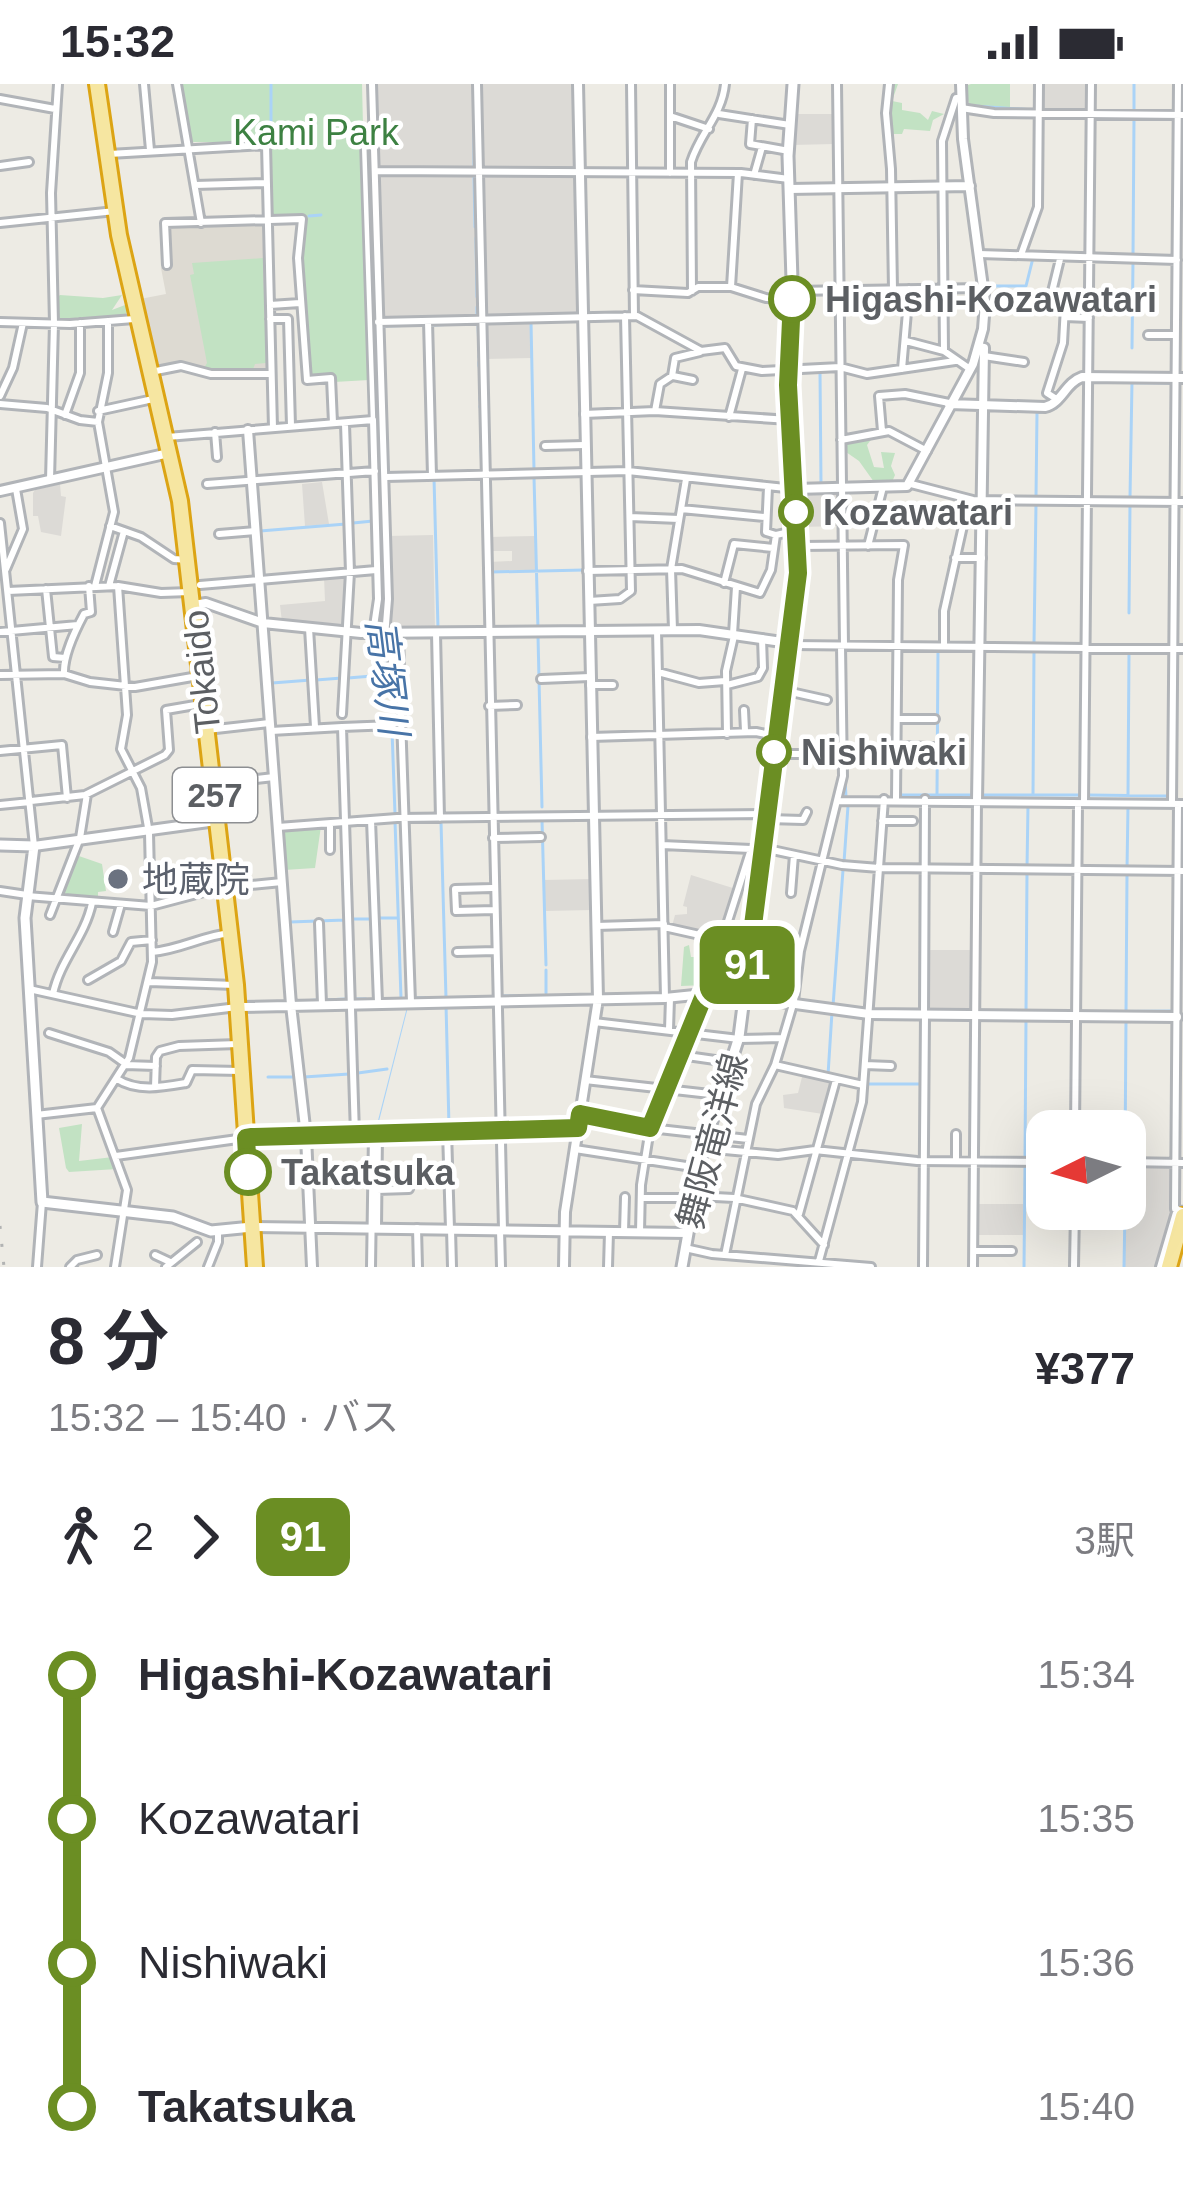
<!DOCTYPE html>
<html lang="ja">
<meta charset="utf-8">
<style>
body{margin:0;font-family:Helvetica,"Noto Sans JP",sans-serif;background:#f7f7f7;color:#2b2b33;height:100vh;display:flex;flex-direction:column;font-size:45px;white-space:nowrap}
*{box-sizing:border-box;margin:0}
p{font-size:39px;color:#7c7c81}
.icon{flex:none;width:66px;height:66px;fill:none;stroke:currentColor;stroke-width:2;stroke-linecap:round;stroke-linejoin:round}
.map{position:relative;height:1183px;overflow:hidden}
.details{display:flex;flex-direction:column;background:#fff;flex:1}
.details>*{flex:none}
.badge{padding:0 24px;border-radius:18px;font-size:42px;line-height:78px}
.needle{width:78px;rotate:265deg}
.buttons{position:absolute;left:1026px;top:1026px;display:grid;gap:24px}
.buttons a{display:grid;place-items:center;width:120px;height:120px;border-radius:24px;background:#fff;box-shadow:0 12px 48px #0002;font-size:60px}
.map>.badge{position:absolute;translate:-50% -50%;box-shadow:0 0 0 6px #fff}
.legs{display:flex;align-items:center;gap:18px;height:132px;padding:0 48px;font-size:39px}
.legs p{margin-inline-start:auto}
.headline{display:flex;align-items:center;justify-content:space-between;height:204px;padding:0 48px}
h1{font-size:66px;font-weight:700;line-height:90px}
ul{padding:0 48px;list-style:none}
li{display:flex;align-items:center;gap:42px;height:144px;font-size:45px}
li i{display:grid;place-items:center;width:18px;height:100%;margin:0 15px;background:currentColor}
li i::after{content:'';width:30px;height:30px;margin:-15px;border:9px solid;border-radius:50%;background:#fff}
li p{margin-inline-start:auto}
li:first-child i{background:linear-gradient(#0000 50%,currentColor 0)}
li:last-child i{background:linear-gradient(currentColor 50%,#0000 0)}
.status{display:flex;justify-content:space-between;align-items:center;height:84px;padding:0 60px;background:#fff;direction:ltr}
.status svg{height:33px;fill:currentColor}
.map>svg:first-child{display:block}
</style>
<div class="status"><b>15:32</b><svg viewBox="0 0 49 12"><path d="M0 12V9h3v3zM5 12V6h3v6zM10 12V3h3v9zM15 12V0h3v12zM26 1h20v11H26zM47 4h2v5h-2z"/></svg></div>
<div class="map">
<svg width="1183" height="1183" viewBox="0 0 1183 1183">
<rect width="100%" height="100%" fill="#edebe4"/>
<path fill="#dcdad6" d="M374,0H575L576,231L381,236Z
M1041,0H1088V26H1041Z
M794,30H834V60L792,61Z
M530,239L531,274L484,275L483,240Z
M322,398L329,440L305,442L302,400Z
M60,400L61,412L66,413L61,452L41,448L38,432H33V409L35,406Z
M801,408L838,409V442L801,443Z
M433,451L435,546H390L388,452Z
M535,452L536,486L489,487V478L512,477V467H489V453Z
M345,491L342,544L282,538L280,521L325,517L324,493Z
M691,791L736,805L726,842L708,838L705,850L672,842L675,831L687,830V823L683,822Z
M592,795V826L545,827L544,796Z
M926,866H973V926H925Z
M803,989L834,997L823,1030L784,1024L783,1011L798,1009Z
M1125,1081H1174V1128L1158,1183H1125Z
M976,1120H1023V1151H976Z"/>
<path fill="#dddad2" d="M262,140L268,286L215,288L181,280L156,285L140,215L166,210L161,184L169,181L166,142Z"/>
<path fill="#c2e2c3" d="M182,0H362L369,296L334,298L309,293L301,174L304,132H272L270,58H192Z
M891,0H898L892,17L902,19V26L920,29L928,36L932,27L944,30L933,36L930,47L904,45L902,50H892L888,29Z
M971,0H1010V24L969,20L965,2Z
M263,174L266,279L255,280L252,288L203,286L207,279L190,191L194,190L192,179Z
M60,211L103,214L122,211L112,226L125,221L128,227L123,234L60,237L56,235V214Z
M873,353L867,361L874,383L884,384L881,368L895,369L891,382L895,391L892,398H874L859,377L846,368L847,358Z
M321,742L315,784L284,786L283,745Z
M76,771L102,780L106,807L98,808V815L61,814Z
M689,861L691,873H713L706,901L681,902L684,863Z
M82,1040L79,1077L113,1073L117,1085L69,1088L66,1084L59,1044Z"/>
<path fill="#aad3f7" d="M367,0L385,515L380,553L397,614L407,927L377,1045L375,1183L374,1052L406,927L396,614L379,557L382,515Z"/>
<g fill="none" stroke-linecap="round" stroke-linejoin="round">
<path stroke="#aad3f7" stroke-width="3" d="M271,0V55L275,58
M841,2V54
M974,22L1035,26
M1134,25V0
M1054,26H1072
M1081,26L1088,27
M1095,27H1174
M1043,33H1088
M1095,33L1175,34
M1181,34H1183
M629,52V49
M629,60V57
M270,66L271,134
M474,82V11
M628,85L629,65
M629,93L630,155
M474,94L475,143
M835,122V130
M309,132L321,131
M835,134L836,203
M271,140V145
M271,150L272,180
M476,154L477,213
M1133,172L1134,34
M272,187L273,219
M988,202H1026L1033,174L1030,173
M836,208L837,260
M477,223V232
M622,229L629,228
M584,237L622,236
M274,238L275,301
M531,238L534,386
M478,239L479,266
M486,239L578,237
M433,241L479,239
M380,242L424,241
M1132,264L1133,177
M837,265V270
M479,272V273
M479,282V278
M480,287V289
M820,288L821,400
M480,296V294
M1093,298L1172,299
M1179,299H1183
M480,301V303
M480,308V309
M480,314V316
M480,322V323
M481,328V330
M481,335V337
M481,343V344
M481,349V352
M481,362L482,387
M534,393L538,545
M434,394L438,544
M482,394L483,410
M821,407L834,408
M839,410V458
M1036,413L1037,329L1056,324L1071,306
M1130,413L1132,298
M483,425V429
M353,439L373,437
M260,447L346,440
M491,488L584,486
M1129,529L1130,420
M438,552H477
M538,552L542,723
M401,553L432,552
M1034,560L1036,420
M348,594L384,591
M316,596L342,594
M272,599L311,596
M368,638H379
M381,638H389
M318,641L364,638
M392,646L395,730
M845,695L846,713
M900,711H975
M937,711L938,565
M982,711H1082
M1033,711L1034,566
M1088,711L1169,712
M1128,711L1129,569
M542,736L546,881
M395,737L401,914
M441,738L446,914
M342,744V756
M343,761L344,799
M844,778L848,722
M1027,784L1028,722
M1127,785L1128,723
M344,804V818
M345,825L346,859
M379,834H398
M353,835H372
M290,838L345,836
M346,863V884
M346,886L347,909
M546,886V909
M670,909L702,905
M603,911H619
M624,911H634
M636,911L660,910
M501,912H520
M531,912L594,911
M415,914L492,913
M354,915H366
M325,916L346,915
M300,917L319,916
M446,920L449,1043
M495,920V952
M833,922L843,786
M996,927L1018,928
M1026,927L1027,788
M1035,928H1073
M1078,928L1173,927
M1126,929L1127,790
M496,957V974
M496,978L498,1041
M358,989L387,985
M828,991L832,928
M268,993H295
M304,993L349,990
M866,1000H921
M1025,1073L1026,935
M1125,1074L1126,935
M1125,1093V1081
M312,1096L371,1097
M1024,1183L1025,1083
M1124,1183L1125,1125"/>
<g stroke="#b1b4b8" stroke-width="10">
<path id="pedestrian" d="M364,57L373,336"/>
</g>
<g stroke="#b1b4b8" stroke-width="12">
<path id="minor" d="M144,0L150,66
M177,0L201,139
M372,0L388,515L385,553L400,605L411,918
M477,0L503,1146
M631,0L634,232
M837,0L844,561
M889,0L886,29L891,85L893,206
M0,15L55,25
M961,24L994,29L1183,31
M719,30L790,41
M670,32L709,45
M752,35L750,60L789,67
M109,70L266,61L273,344
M0,82L29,78
M375,87L741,89L789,95
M670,89V0
M754,91L762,63
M195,101L267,99
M0,139L115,127
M1022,168L1038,123L1039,0
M979,170L1177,176
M167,181L165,139L302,135L298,174L307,296L331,294L333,339
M731,203L738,89
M633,206L688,209L698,203H731L766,214L792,215
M692,207L691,78C700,49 722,31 725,0
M792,207L983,204
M270,221L300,219
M1065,233L1089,234
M270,235H288L291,342
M428,237L432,392
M0,238L70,240L134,235
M378,238L637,232L701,267L725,264L736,282L762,287L840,283L867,290L955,277
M1148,251H1175
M906,257L944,267L970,285
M944,267L942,57L956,14H960
M984,272L1024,278
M902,285L909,205
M151,288L181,282L211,290H271
M673,292L693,296
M0,312L13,284L23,239
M1058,316L1047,309L1063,259L1065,222L1050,216L1060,175
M0,320L47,324L80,336L98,338
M98,327L153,315
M655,327L660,300L672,292L675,274L700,268
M584,330L655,327L790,336
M65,331L80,289V239
M729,333L742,285
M882,347L879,312L905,310L949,319
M215,348L217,373
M167,353L373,336L378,515L373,549
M841,356L889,347L927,367
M545,362L584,361
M386,393L628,387L795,405
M50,396L54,239L51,109L58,0
M207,400L375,387
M911,400L973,416L1183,418
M768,403L766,448L776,451
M681,425L765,433
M630,433L679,435
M0,439L34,762
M110,442L141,453L174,475L188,476
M219,450L256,447
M799,462L904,461L898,496L896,715
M868,462L883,403
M955,474H982
M6,485L23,445L16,405
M587,487L682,485L760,509L771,486L776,451L794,447
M724,499L734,460L773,464
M200,501L376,486
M95,502L114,428L98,338L108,289V237
M109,502L124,447
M46,505L53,573L65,574
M8,507L118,502L161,509L190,508
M589,517L620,515L631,507L625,232
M309,544L315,643
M657,546L665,914
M673,546L671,485L686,395
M0,548L78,541
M399,549L400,587
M436,549L440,734
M733,550L736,503
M791,561L1183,565
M944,562V527L969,415
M658,588L699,599L725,597
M64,590C63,571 75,547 84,530L91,528L89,502
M0,591L64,590L90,598L135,603L198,592
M541,595L590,593
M590,601H613
M727,601L758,593L763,584L762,554
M782,606L827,616
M489,622L517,621
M744,626L745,647
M342,630L350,488L345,340
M897,635H935
M207,646L269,639
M271,647L342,643
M727,650L726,587L734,552
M591,653L756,648L776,652
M896,662L933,663
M0,667L62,661L67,714
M777,670H842
M248,696L274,693
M31,717L85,711L165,671L169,666L166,626L201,620
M837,717L1183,720
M1084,719L1091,0
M1172,720L1178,0
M1178,720L1175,1125L1183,1127
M0,721L30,718
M768,735L803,736L807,728
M371,736L378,918
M882,737H913
M330,740V766
M278,743L397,734L765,730
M493,754L541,753
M662,761L751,765
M763,764L842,781L879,784L1183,787
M492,804L455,805L456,827L494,826
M0,807L27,811
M791,809L794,771
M27,812L151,822L219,804L282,798
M50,831L80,754L87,710
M319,839L322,920
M596,842L664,840
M664,843L722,856L751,765
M113,848L121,820
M152,868C179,866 202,852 230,849
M457,868L495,867
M88,896L121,877L131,858L152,856
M149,898L235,901
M29,905L142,930L172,931L237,923
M53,910C60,876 85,853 92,819
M924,931L925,715
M594,938L739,955L781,954
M669,946L670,914
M49,949L109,968L126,980
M680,971L729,978
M125,981L156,982
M775,981L863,1001
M865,981L891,982
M117,995C137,1008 163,1003 186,999L192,986L240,987
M585,996L719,1011
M155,1003L156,973L160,967L179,962L238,960
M580,1030L650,1044L748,1055
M36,1031L97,1024
M447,1047L450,1145
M1075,1047L1078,721
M355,1050L342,643L393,641
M704,1064L778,1071L815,1066L917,1077L1047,1078
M575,1065L699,1084
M116,1072L252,1053L578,1044
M956,1076V1050
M1125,1078L1183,1079
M377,1106L409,1105
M696,1112L734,1114L793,1127L824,1161
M641,1114H693
M799,1130L836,996
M377,1144L378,1049
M417,1144L418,1183
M451,1145L452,1183
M500,1146L501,1183
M624,1148L625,1113
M640,1148L641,1101L650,1044L705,909
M685,1164L712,1170L871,1183
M974,1167H1012
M155,1171L170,1178
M725,1171L756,1020L775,981L794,917L800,867L843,692L841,562
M819,1177L862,1018L884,715
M37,1183L42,1118
M70,1183L77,1176L97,1171
M115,1183L127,1106L97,1024L129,974L152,878L149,749L141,704L121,665L127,631L118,502
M166,1183L197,1158
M208,1183L218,1158V1146
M371,1183L373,1049
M608,1183L609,1148
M923,1183L925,931
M973,1183L977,717
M1074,1183L1075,1125
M1160,1183L1177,1125"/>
</g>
<g stroke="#b1b4b8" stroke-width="14">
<path id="tertiary" d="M789,105L970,102
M949,320L1045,323C1062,319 1065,299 1082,293L1183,294
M248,346L291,921L306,1052L312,1183
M795,405L907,402L973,280L983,245L985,218L963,55L961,0
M0,407L169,369
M193,521L206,519L263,539L361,549L699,546L789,559
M977,717L984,264L979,263
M34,762L216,737
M239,923L665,914L714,909L869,930L1177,933
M252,1143L687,1149
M564,1183L565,1128L598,915L578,0"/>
</g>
<g stroke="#b0b3b8" stroke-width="15">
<path id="secondary" d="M0,761L34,762L25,834L42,1118L173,1133L211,1147L252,1143
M682,1183L703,1065L739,953L798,489L789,301L792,196L788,72L793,0"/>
</g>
<g stroke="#dca414" stroke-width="20">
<path id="trunk" d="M97,0L119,151L180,417L236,901L255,1183
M1169,1183L1183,1132"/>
</g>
<use href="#pedestrian" stroke="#fff" stroke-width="4.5"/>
<use href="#minor" stroke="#fff" stroke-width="6"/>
<use href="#tertiary" stroke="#fff" stroke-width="8"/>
<use href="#secondary" stroke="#fff" stroke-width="9"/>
<use href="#trunk" stroke="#f6e6a1" stroke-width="14"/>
<path stroke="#b2b3b3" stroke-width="3" stroke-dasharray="3 15" stroke-linecap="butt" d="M0,1142L4,1183"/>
</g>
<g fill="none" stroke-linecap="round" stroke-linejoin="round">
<g stroke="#fff" stroke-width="27">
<path id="line-1" d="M248,1088L246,1054L252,1053L578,1044L580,1030L650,1044L705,909L744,912L798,489L788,301L792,215"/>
</g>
<use href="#line-1" stroke="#6b8e23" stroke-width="18"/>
</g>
<g fill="#fff" stroke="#6b8e23" stroke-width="6">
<circle cx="792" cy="215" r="21"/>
<circle cx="796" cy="428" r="15"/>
<circle cx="774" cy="668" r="15"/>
<circle cx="248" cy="1088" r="21"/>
</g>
<circle fill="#6b7280" stroke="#fff" stroke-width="4.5" cx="118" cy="795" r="12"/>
<g text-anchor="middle" stroke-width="9" stroke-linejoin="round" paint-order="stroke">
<rect fill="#fff" stroke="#8d8f92" stroke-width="3" x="173" y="684" width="84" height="54" rx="9"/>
<g font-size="33" font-weight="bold" fill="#5c5f63">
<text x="215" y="723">257</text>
</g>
<g font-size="36" fill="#3d8142" stroke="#fff">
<text x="316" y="61">Kami Park</text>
</g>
<g font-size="36" font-weight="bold" fill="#5c5f63" stroke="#fff" text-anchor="start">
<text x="825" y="228">Higashi-Kozawatari</text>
<text x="823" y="441">Kozawatari</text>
<text x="801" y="681">Nishiwaki</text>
<text x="281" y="1101">Takatsuka</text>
</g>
<g font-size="36" fill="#5c5f63" stroke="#fff">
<text transform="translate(201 588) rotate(-96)" y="13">Tokaido</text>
<text transform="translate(712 1057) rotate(-75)" y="13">舞阪竜洋線</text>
</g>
<g font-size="36" fill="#5b616d" stroke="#fff" text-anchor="start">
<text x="142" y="808">地蔵院</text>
</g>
<g font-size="39" font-style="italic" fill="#4874a7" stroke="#fff">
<text transform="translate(388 593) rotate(83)" y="14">高塚川</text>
</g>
</g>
</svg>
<div class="buttons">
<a><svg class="needle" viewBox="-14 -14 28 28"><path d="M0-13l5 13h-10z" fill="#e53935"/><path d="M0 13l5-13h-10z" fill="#7c7c81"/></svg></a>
</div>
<b class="badge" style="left:747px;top:881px;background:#6b8e23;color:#fff">91</b>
</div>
<section class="details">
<div class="headline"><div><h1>8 分</h1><p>15:32 – 15:40 · バス</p></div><b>¥377</b></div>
<div class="legs"><svg class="icon" aria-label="walk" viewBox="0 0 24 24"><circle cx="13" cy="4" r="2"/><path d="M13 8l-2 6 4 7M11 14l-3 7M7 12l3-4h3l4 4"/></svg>2<svg class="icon" aria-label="forward" viewBox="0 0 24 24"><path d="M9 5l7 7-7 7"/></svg><b class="badge" style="background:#6b8e23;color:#fff">91</b><p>3駅</p></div>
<ul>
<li><i style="color:#6b8e23"></i><b>Higashi-Kozawatari</b><p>15:34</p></li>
<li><i style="color:#6b8e23"></i><span>Kozawatari</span><p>15:35</p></li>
<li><i style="color:#6b8e23"></i><span>Nishiwaki</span><p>15:36</p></li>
<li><i style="color:#6b8e23"></i><b>Takatsuka</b><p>15:40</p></li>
</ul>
</section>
